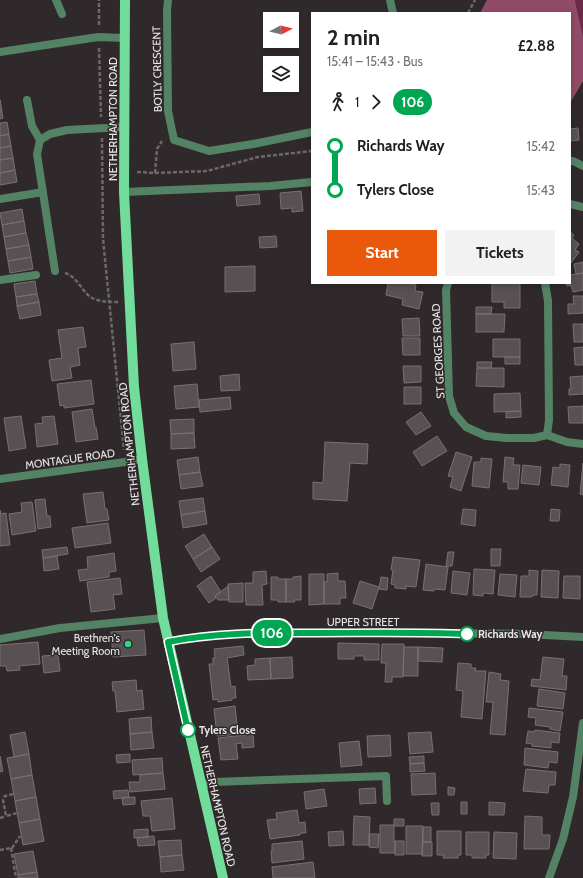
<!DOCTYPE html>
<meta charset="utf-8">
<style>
body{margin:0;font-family:Cabin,sans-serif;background:#f2f2f2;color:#202124;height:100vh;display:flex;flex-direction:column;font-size:15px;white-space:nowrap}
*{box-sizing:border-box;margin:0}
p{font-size:13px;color:#757577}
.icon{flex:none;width:22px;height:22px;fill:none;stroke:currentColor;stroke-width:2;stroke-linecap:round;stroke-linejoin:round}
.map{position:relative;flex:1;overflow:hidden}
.side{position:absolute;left:311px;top:12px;width:260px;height:272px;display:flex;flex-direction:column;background:#fff;border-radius:0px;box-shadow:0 2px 6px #0003}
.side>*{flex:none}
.badge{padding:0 8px;border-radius:13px;font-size:14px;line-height:26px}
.needle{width:26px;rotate:83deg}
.fabs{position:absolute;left:263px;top:12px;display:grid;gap:8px}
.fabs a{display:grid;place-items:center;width:36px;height:36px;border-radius:0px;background:#fff;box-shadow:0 2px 6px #0003;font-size:20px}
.map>.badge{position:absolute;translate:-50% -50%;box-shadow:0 0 0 2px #fff}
.legs{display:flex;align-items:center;gap:6px;height:44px;padding:0 16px;font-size:13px}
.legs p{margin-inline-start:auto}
.overview{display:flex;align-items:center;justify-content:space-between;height:68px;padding:0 16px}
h1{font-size:22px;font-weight:800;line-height:30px}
.action{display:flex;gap:8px;margin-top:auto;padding:8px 16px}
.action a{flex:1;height:46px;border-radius:0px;background:#ea580c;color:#fff;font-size:16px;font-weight:800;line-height:46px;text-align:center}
.action a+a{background:#f2f2f2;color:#202124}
ul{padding:0 16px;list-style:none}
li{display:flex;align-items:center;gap:14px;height:44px;font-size:15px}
li i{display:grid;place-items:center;width:6px;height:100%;margin:0 5px;background:currentColor}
li i::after{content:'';width:10px;height:10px;margin:-5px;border:3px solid;border-radius:50%;background:#fff}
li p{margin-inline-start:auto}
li:first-child i{background:linear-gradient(#0000 50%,currentColor 0)}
li:last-child i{background:linear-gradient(currentColor 50%,#0000 0)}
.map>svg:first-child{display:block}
</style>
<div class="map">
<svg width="583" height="878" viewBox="0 0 583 878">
<rect width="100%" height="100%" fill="#2f292b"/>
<path fill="#6c2a47" d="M575,0H583V37Z"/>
<path fill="#914b68" d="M487,0H575L583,37V81L570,103V13H480Z"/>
<path fill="#575153" stroke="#787174" d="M0,100L3,118L0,119Z
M7,122L9,134L0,136V123Z
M578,128L579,140L570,141V129Z
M9,134L11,146L0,148V136Z
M11,146L13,158L0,160V148Z
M13,158L15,170L0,173V160Z
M15,170L17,182L0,185V173Z
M301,191L303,211L292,212V208L281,209L280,193Z
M259,194L260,204L237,206L236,196Z
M22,209L24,221L2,225L0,213Z
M24,221L26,233L4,237L2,225Z
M570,232L574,235L572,238L579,244L575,250L579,252L571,263H570Z
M26,233L29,245L6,249L4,237Z
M276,236L277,247L260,248L259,237Z
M29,245L31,257L8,261L6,249Z
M31,257L33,269L10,273L8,261Z
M583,262V273L576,274L574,264Z
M255,266V291L225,292V267Z
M583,273V290L573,292L571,285L567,286L566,283H570V275Z
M35,281L37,294L16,297L14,284Z
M388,283H408L416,285L415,291L423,292L419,309L402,305L403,299L386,295Z
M492,283H520V308H504V302H492Z
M37,294L39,302L17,306L16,297Z
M573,296H583V313L568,314V304H574Z
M39,302L41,315L20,319L17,306Z
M476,307H492L491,314H476Z
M476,314H505L504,332H476Z
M419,318L420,336H403L402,319Z
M573,324H583V342H574Z
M83,327L86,347L78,348L80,365L70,367L72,378L52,381L49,360L62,358L58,330Z
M402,338H420V355H403Z
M493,339H520V357H493Z
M194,342L196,369L173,371L171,344Z
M583,347V365H575L574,348Z
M505,357H520V364H505Z
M477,362H492L491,368H477Z
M403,366H421V382L404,383Z
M477,368H504V387L476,386Z
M239,374L240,390L221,391L220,376Z
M583,376V394L569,395V389H571L570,377Z
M91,380L94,404L64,408V405L60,406L57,384Z
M197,384L199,407L176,409L174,386Z
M404,387H421V404H404Z
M520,393L521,411L494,412V394Z
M230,397L231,409L200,412L199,400Z
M583,406V423H569L568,407Z
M92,409L95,428L96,427L98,439L76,442L72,412Z
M521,411V417L506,418V412Z
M421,412L431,426L416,435L406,422Z
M21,416L26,448L9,451L4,418Z
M54,416L58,444L37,447L35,424L43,423L42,417Z
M194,419V433L171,434L170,420Z
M194,433L195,448L171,449V434Z
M437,436L447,451L422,466L413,452Z
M325,442L368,444L367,464L350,463L347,501L313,499V482L323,483Z
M456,452L472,457L461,491L450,487L453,477L448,476Z
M198,457L200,472L179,475L177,460Z
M505,457L514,458L513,465H520L518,489H508V482H503Z
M481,458L492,459L489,488L472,486L474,462H481Z
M583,463V495L580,494Z
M560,464L570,465L568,487L551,485L553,467L560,468Z
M523,465L541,467L539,485L521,483Z
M200,472L203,486L181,489L179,475Z
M103,492L105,509H107L109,520L87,523L83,494Z
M203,498L205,511L181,515L179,501Z
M45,499L47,516H50L51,527L38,529L35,500Z
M32,502L36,531L12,535L9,514L22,512L21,503Z
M463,509L476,510L475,526L461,524Z
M551,509L560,510L559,521H550Z
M0,510L1,514L6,513L10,545L0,546Z
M205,511L207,524L183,528L181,515Z
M108,523L111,543L75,548L72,528Z
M204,534L212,547L193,559L185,546Z
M67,547L68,554L43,558L42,550Z
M212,547L220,559L201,572L193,559Z
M491,549H501L500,566H491Z
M448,552H454L452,566H446Z
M114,553L116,571L109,572V577L80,581L78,570L88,569L87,557Z
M57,556L59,569L44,571L43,558Z
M393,557L420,560L416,587L406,586V589L395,588V585L391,584L393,570H391Z
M426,564L448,567L445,590L434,589V591L423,590Z
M474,569L495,570L493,594L483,593V596L473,595Z
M529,570L538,571L537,595H533L532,597H520L521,576H529Z
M542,570L559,571L558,598L541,597Z
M266,571L267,584L262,585L263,605H246L245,583H253V572Z
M453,571L470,573L467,595L451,593Z
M338,573V581H345L346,598H340V604H324V582H327V574Z
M309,574H324V604L309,605Z
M500,574L517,575L515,597L498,595Z
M211,576L221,592L215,596L216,598L209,603L197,586Z
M301,576V600H294L295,602H286V579H293V577Z
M564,576H580V599L563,598Z
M271,577H278V579H286V602H278V600H271Z
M381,577L388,578L387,590L379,589Z
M120,578L122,594L113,595L115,609L91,612L87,582Z
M360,581L379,587L372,609L353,603Z
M243,583V602H229L228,584Z
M228,586L229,600H218L215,596Z
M144,630L146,655L113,657L111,632Z
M38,642L40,664L19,666L20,670L7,671L6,666H0V645Z
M338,643L379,644V660H364V656H354V659H338Z
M382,644H404L403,677H392V682H385L386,663H381Z
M243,646L244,655L227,658L231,687L235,686L236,698H232V700L218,702V699L213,700L209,664H213V658H215L214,649Z
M404,647H418V676H403Z
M418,647L443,648L442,662L418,661Z
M58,655L60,671L44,673L42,656Z
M292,657L293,678L271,679L270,658Z
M543,657L564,659L562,676H567L566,690L531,686L532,679L540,680Z
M270,658L271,679L248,680L247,666L255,665V659Z
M458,663L471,664V668H476L475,671H486L482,719L461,717L463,691L456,690Z
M489,672L501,674L500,680L509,681L505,735L490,734L493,702H486Z
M136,680L137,691L142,690L144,709L117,712L115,691H113L112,682Z
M539,689L565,693L563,709L537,706Z
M235,706L238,734L217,736L214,709Z
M529,708L563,712L560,731L550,729V727L535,725L536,718L528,717Z
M151,717L152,732L130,734L129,719Z
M535,730L560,733L559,743L551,742V748L532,746V744L526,743L528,731L534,732Z
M25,732L29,754L14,757L10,735Z
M152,732L154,748L131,750L130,734Z
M431,732L433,752L410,754L408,733Z
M253,734L254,747L242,748V743L236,744L238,759L221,760L218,738Z
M390,735L391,756L368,757L367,736Z
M359,741L362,765L341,767L339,743Z
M525,748L558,752L557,763L549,762L548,768L524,765Z
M29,754L32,775L11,779L7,758Z
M130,754V762L117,763L116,755Z
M0,756L3,771L0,772Z
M424,756V763L410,764L409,757Z
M162,758L163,773L133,775L132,760Z
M424,763L425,771L410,772V764Z
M526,769L556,772L555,785H549L548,793L523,791Z
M163,773L165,789L130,792L129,782H140V775Z
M435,773L436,794L412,795L411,774Z
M32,775L36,797L15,801L11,779Z
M448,787L455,788L454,795H448Z
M375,788L376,803L360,804L359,789Z
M324,789L327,806L306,809L304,792Z
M128,790L129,797L114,799L113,791Z
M36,797L40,819L19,823L15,801Z
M135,797V804L123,805L122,798Z
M172,798L175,829L152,831L150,816H143L141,801Z
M461,802H467V814H461Z
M489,802L505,803L504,815H489Z
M431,803H439V815H432Z
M297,810L299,823L305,822L306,833H300V835L270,839L267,820L277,819L276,813Z
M354,816L370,817L369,845H353Z
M525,816L542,817V835H550L549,849H524Z
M40,819L44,841L23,845L19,823Z
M394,819H404V826H394Z
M380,825H394V841H395V853H380Z
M406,826H423L422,854H406Z
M423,827H431V842H423Z
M148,829V837L134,838V830Z
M343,831L344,845L329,846L328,832Z
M437,831H461V855H458V858H443L444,855H437Z
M466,832H489V855H486V858H472V855H466Z
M494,832L517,833L516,859L493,858Z
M369,834H379L378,848L369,847Z
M154,836L155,845L138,846L137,838Z
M181,840L182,855L160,857L158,841Z
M302,841L304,859L272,863L271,851H272V844Z
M395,841H404V855H395Z
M423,842H432V856H422Z
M33,851L37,872L18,875L14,854Z
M182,855L184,870L161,872L160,857Z
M313,862L315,878H273L272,867Z
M37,872L38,878H18V875Z"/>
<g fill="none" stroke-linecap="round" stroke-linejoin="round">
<path stroke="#6c6769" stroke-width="2.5" stroke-dasharray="4 2" stroke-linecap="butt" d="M468,13L475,0
M99,25V0
M99,48L101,117
M102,138L103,239L124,450
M137,172L155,173L207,171L258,157L312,151
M155,173L157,149L162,141
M65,273C76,276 81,289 89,296C97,302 108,302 118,302
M13,794L5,796L3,800L6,816L17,813
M0,818L6,816
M11,848L16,878
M0,850L12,848L20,836"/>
<path stroke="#538364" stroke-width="8" d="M27,100L32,126L40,140
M570,161H573L583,166
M124,192L270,186L312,182
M570,204L583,207
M0,639L60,628L163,618"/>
<path stroke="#538364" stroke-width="8" d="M56,0L62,14
M168,0L167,11L168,111L174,140L209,151L253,144L312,132
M390,0L393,13
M0,52L98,37L125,38
M0,199L43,192
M55,271L37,154L40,140L50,134L67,130L125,127
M0,280L36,275
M448,283L446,290L449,396L454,413L466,427L486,436L507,438H534L547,435L567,442L583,444
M545,283L548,301L549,420L547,435
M0,479L125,462L142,459
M168,642C219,631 271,633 322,633C390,632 458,633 525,634C545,635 564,636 583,637
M201,785L214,782L386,776L387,801
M549,878L563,839L573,797L583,723"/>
<path stroke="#72dc9b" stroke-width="10" d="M125,0L124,192L134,387L142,459L163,618L223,878"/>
</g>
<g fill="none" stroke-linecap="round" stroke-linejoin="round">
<g stroke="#fff" stroke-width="9">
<path id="line-1" d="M188,730L168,642C217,632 268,633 317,633C367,633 417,632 467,634"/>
</g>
<use href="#line-1" stroke="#00a651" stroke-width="6"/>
</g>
<g fill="#fff" stroke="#00a651" stroke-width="2">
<circle cx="467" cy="634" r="7"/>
<circle cx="188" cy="730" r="7"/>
</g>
<circle fill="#30d882" stroke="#2f292b" stroke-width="1.5" cx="128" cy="644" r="4"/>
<g text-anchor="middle" stroke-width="3" stroke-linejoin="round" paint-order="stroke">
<g font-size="11" fill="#eae6e7" stroke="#2f292b">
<text transform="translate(157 69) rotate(-91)" y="4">BOTLY CRESCENT</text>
<text transform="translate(113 119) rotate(-90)" y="4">NETHERHAMPTON ROAD</text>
<text transform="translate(438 351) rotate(-93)" y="4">ST GEORGES ROAD</text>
<text transform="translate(129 444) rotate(-96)" y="4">NETHERHAMPTON ROAD</text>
<text transform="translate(70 459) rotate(-8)" y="4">MONTAGUE ROAD</text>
<text x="363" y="626">UPPER STREET</text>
<text transform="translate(218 806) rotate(77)" y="4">NETHERHAMPTON ROAD</text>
</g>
<g font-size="11" font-weight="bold" fill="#eae6e7" stroke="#2f292b" text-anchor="start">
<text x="478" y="638">Richards Way</text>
<text x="199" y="734">Tylers Close</text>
</g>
<g font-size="11" fill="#eae6e7" stroke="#2f292b" text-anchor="end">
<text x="120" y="642">Brethren's<tspan x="120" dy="13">Meeting Room</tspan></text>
</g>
</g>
</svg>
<div class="fabs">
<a><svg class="needle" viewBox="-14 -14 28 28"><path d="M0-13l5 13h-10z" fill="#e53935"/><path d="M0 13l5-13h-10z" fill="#757577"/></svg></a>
<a><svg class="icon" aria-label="layers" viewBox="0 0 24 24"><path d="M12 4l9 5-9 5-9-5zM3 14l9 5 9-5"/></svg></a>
</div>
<b class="badge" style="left:272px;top:633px;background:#00a651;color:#fff">106</b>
<section class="side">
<div class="overview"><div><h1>2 min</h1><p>15:41 – 15:43 · Bus</p></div><b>£2.88</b></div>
<div class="legs"><svg class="icon" aria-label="walk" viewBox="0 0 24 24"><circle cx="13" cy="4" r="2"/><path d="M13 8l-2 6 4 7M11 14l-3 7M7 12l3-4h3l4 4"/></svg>1<svg class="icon" aria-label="forward" viewBox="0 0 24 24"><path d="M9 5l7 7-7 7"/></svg><b class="badge" style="background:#00a651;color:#fff">106</b></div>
<ul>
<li><i style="color:#00a651"></i><b>Richards Way</b><p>15:42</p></li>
<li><i style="color:#00a651"></i><b>Tylers Close</b><p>15:43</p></li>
</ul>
<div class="action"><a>Start</a><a>Tickets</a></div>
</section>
</div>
